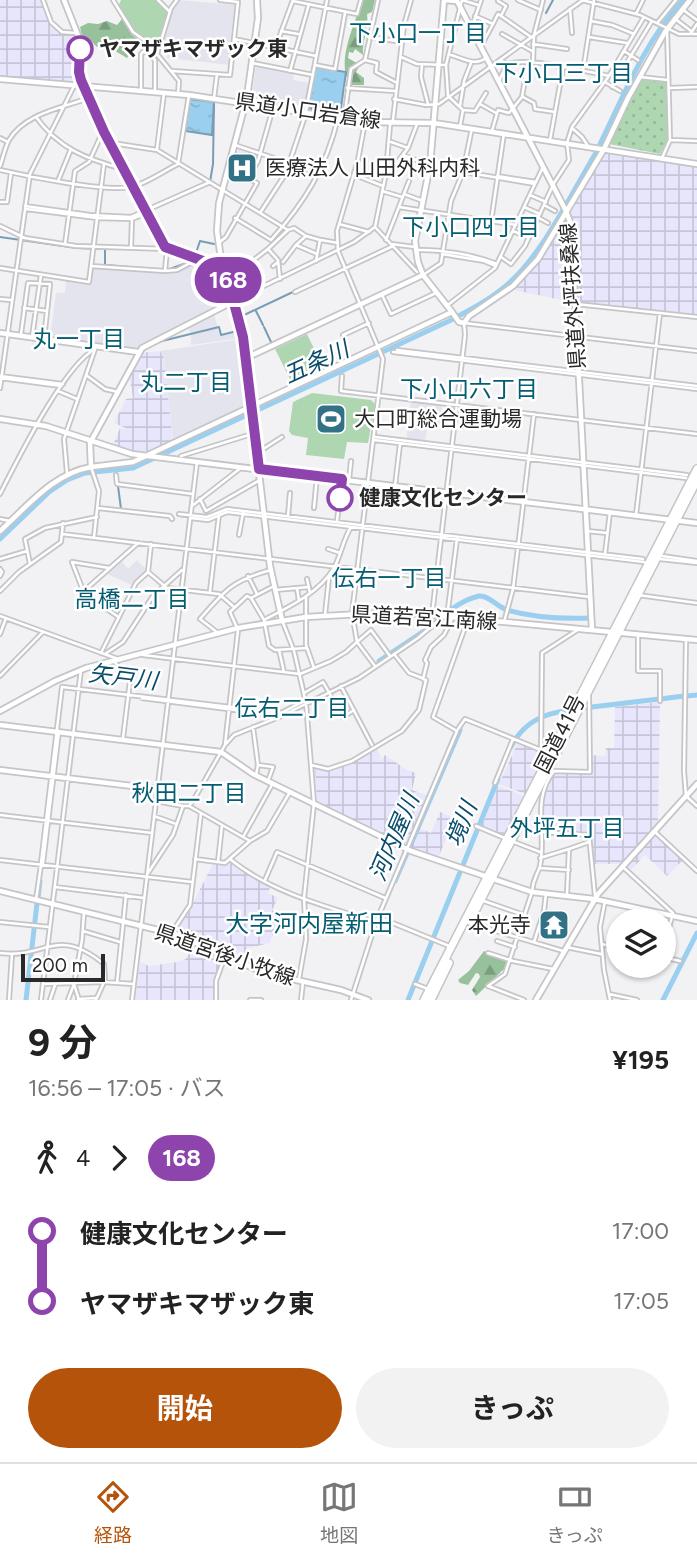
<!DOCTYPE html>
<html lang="ja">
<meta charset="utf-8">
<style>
body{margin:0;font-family:Figtree,"Noto Sans JP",sans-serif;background:#f2f2f2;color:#222;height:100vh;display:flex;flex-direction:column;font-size:26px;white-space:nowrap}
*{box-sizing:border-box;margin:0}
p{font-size:23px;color:#767676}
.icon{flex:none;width:38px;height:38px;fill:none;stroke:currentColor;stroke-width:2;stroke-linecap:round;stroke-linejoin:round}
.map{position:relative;height:1000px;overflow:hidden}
.panel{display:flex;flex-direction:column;background:#fff;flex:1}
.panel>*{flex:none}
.badge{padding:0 14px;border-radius:23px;font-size:24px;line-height:46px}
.fabs{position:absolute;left:606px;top:908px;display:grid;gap:14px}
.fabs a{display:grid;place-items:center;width:70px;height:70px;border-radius:50%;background:#fff;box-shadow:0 2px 5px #0004;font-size:35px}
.scale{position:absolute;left:21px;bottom:18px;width:84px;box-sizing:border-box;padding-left:7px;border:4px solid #29292a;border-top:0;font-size:19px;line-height:24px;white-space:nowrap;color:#29292a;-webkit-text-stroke:5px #fff;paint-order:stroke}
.map>.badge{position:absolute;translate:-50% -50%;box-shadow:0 0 0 4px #fff}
.legs{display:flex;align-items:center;gap:10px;height:77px;padding:0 28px;font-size:23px}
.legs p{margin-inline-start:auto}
.summary{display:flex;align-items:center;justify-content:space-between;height:119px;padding:0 28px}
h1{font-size:38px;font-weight:700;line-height:52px}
.primary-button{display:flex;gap:14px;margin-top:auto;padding:14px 28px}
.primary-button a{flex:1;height:80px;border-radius:42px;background:#b45309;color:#fff;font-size:28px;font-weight:700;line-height:80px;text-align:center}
.primary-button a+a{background:#f2f2f2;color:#222}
ul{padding:0 28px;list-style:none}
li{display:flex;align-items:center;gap:24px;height:70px;font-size:26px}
li i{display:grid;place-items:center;width:10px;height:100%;margin:0 9px;background:currentColor}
li i::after{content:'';width:18px;height:18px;margin:-9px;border:5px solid;border-radius:50%;background:#fff}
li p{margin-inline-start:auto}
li:first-child i{background:linear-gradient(#0000 50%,currentColor 0)}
li:last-child i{background:linear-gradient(currentColor 50%,#0000 0)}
.dock{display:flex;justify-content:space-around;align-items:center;height:98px;border-top:2px solid #e0e0e0;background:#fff;font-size:19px;color:#767676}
.dock a{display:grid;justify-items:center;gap:4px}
.dock .active{color:#b45309}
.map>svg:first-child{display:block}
</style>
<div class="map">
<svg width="697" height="1000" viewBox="0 0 697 1000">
<defs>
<pattern id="industrial-grid" width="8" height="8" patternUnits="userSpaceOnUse" patternTransform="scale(1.75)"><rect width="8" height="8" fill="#e8e6fc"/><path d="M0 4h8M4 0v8" fill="none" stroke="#c7c5d8"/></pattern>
<pattern id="grass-dots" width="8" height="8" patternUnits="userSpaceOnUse" patternTransform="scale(1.75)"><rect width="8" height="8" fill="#aed6b1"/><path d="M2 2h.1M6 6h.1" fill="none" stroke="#96b898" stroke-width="1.8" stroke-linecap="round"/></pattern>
<pattern id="forest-firs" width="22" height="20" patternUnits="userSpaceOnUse" patternTransform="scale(1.75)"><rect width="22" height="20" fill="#97c19b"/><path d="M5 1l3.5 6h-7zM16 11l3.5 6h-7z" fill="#7b9d7f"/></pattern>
<pattern id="water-ripples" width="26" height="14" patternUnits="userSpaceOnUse" patternTransform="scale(1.75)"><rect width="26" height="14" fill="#9bcfef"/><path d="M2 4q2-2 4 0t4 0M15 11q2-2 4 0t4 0" fill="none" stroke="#86b2cd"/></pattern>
</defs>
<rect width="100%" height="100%" fill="#f2f2f5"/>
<path fill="#e4e4ee" d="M180,0L237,5L230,65L167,58L169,41L163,40L172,11Z
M256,65L294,73L293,80L310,83L305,108L255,101L252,96Z
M194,262L221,271L228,292L222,296L225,302L147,342L137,349L50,337L56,293H65L66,281L91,285L93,268L163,273L178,270Z
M214,313L220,336L239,331L240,338L191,345V334L187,327Z
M240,339L248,402L246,406L173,440L164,358L160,351Z
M411,401L442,404L440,424L428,423L425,443L406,440Z
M120,559L128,569L137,560L147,570L132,585L105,573Z"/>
<path fill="url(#industrial-grid)" d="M0,0H42L50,21L61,33L76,34L78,58L77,74L74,82L0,76Z
M606,152L697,167V315L571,302L514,290L540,261Z
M160,351L164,358L173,442L144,453L113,445L120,428L128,429L114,423L126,399L133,398L129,373L140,353Z
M660,702L658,823L620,864H593L590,834L543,829V795L553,774H591V755L605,756L606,748H614L615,707Z
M518,742L540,751L541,755L542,762L525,794L499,784Z
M376,747L381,757L378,762L385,755L407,770L416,773L412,790L429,796L406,846L317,802L315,767L329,770L353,762Z
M498,786L524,796L503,836L481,827Z
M440,812L455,818L438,858L410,849L419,828L431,833Z
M654,833L683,860L667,876L645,855L630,871L624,866Z
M230,861L246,873L271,885L268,893L278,898L272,910L279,914L270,943L248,948L240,960L175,932L188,912L213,864L225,865Z
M194,943L223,957L215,982V1000H135L140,962L149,966L178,962L186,959Z"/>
<path fill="#eee4f9" d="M237,147L259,154L247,178L242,175L237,183L229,178Z"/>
<path fill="url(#grass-dots)" d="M642,78L667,81L669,138L660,154L609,144Z"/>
<path fill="url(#forest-firs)" d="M362,0H375L372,12L367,14C369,28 362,42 363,55L355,49L353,53L349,52L348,58L360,65L356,72L364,78V85H351C334,64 356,22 362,0Z
M122,19L132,35L140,41L127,58L105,45L103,41L97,47L91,41L84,44L80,27L88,23L98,24L107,21L117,25Z
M484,951L507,962L506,967L476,996L472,990L480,977L479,974L476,973L468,985L460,983L458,980L469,971Z"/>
<path fill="#aed6b1" d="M121,0H156L168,12L156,52L147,41L133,32L118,7Z
M307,334L320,361L322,372L293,385L275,349Z
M312,393L371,400L375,404L368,443L347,442L344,459L306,455L308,438L292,435L289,431L293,402Z"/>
<path fill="url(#water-ripples)" stroke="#799db4" stroke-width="2" d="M315,67L346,72L340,115L308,108Z
M190,99L214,102L212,135L185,131Z"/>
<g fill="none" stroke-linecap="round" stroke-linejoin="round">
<path stroke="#799db4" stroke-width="2" d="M546,13L553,0
M210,182L213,164L214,103
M0,237L77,248L105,249V265L167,270L192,261
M19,240L24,207
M195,256L200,241L214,244
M256,311L263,325
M240,317L295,291
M264,327L271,342
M158,342L219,327L221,335L237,331L235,319
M109,350L135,354
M61,385H64L71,374
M118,486L121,509H123
M180,516L189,517
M281,517L473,540
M662,558L675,559"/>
<path stroke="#9bcfef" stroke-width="5" d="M600,144C624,95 645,41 683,0
M0,539L49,492L67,480L85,473L133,468L449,321C470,310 491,299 509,283C544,252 572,192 597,151
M432,625C445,613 461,600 479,596C489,595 497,607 507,610C535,618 562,619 590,618
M379,661L424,631
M686,696L697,695
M660,699L684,696
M592,707L659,699
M511,747C527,714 557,711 590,707
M395,881L460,730
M38,898L40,881
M26,1000L37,903
M408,1000L498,779
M663,1000L697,933"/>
<g stroke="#c5c5c7" stroke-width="6">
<path id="street" d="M43,0L51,22L62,32L76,33
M113,0L133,32L147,42L179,81L178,94
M158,0L170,12
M411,0L404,25L393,120L390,125L386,173L375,227L417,272
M518,0L541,10
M582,0L640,15L679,34H697
M293,1L357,14L361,0
M498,1L506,6L501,16L531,37
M570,9L572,33
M682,9L697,20
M636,14L643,0
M475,16L493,24L481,46
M674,18L691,31
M591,21L612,25L634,34
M658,22L676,0
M493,24L498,14L501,16
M472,27L481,0
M667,29L670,140
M281,31L298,34
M691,33L697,24
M502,34L532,51
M371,37L402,42
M589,37L627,43
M234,39L316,56
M533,44L567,49
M276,46L293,0
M624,51L638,60
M157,54L171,8L177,0
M451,55C464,59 476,67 487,57
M401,57L417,64L445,65
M365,60L377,63L376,72L397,83
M500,60L507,64C530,57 583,71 609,76
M533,62L534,35L543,0
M252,63L313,75
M315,65L335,69L345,13
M422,65L421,77L428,104
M172,71L230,75L238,2L220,0
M290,71L309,4
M583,71L594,0
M640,77L668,80
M499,81L507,64
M605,82L620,91
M612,87L652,21
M347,88L395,91
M670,88L697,87
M141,91V54L144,51L155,60V92
M523,97L534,103L535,109L555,112
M214,98L217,74
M394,99L426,105L439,104L583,0
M480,104L496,113
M460,106L464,81L471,63
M463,110L475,111L486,93
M36,117C59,149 87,159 123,169
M344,119L351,69L365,60L378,0
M460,126L463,110L448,96L446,65L462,0L478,5
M572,128L582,137L588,146
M492,131L498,110L509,113L522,97L528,62
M0,138L8,142
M550,140L563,68
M391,142L408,148
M112,143L157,150L283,227L288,230L294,228L306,236L320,240L316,261
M235,145L318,173
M157,149L164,93
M403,155L429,165
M662,158L670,140L697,141
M0,166C3,158 5,147 9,140C25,113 63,108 88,98
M0,170C26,176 112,194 135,186C150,181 164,171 178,164L189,95
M463,172L535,184
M355,175L383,186
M497,176L536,182
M385,178L408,148L417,124
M58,181L71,149
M382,191L402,197
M404,194L423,201
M530,195L546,202
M0,202H7L11,173
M544,205L555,211
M25,206L90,215L131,217L210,182
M399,207L516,225
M524,207L540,214
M26,209L97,218L132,219L147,213
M260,213L286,173L305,116L327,0
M235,218L271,240C305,202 326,168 338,118
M539,218L548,223
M519,219L535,226
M491,222L504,133
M339,224L369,232
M0,226L25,238L76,246L167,249L165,271
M513,231L529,238
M321,240L338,243
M386,240L409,181
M220,242L226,237L257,183L248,178L258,161L273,108
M65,244L75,171L89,162L103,131
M391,244L415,247
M296,245L306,236
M131,248L132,219
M268,249L288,230
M416,250C440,249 475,255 497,264
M442,254L484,261L496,266
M501,257L511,264L525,246L554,183L569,160L567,143L572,127L609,76L644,17
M283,262L296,245L317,254
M91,266L165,271L177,270L196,260
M273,266L278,262
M0,268L89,282L104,164
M226,273L255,259L268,249L278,260L280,279
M423,275L441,263L451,201L463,172L472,128
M295,292L393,246
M382,295L391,314L436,293
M0,299L11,300
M235,300L354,242L375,227
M576,304L697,317
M448,305L495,268L543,167
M24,308L47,311
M21,334L28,283L50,284L44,339
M343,335L369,323
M32,337L41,275
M397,350L697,386
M393,352L697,389
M86,375L105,389L118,392
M0,376L63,384
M342,376L341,391L697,434
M0,378L61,386
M0,388L30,174L74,86
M58,391L77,399
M375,437L687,475
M374,440L686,478
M257,453L282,437
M181,456L255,433
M91,467L99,491L94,537
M67,473L64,439L95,349
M116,475L117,484L193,494
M349,480L351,461
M395,486L400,444
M0,494C18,459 63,367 95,349
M200,499L206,511L260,480
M192,506L242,467
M98,508L170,516L172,519
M314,508L317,476
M179,514L207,517L227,509L643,559
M636,515L660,313
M288,516L290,493
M191,518L208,520L227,512L644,562
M0,519L10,521
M337,521L342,479
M587,531L607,533
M62,534L590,597
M239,535L243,513
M328,549L340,553
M605,554L610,512
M662,556L697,561
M0,559L27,551
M660,559L697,563
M72,562L84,593L117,616
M72,562L109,568
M30,564L25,539L45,528L97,517
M0,569L2,572L0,576
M148,572L167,588L219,594L234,607
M248,576L257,594
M307,579L310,593
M274,586L251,598L264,620L269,646L275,650L307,648
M297,588L309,587
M275,590L297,588L299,601
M0,591L19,572L61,542L63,523
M84,591L138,543
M210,591L219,515
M638,595L697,603
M306,596V645L314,668
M448,609L457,539
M325,615L329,577
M432,615L465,335L464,323L697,351
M0,616L118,659
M264,620C289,607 319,593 334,568C341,555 343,540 351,527
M282,620L294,651L306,703L314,803L304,898L306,939L299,979
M504,622L513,589L534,414
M218,633L200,619C225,590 233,580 271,570
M0,634L6,618
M638,635V671H660V701
M686,640L684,771L686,796L697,806
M279,650L284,672
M101,653L136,583L148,572L151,544
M105,654L123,642L153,596L182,570
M394,654L409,673L422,678
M143,655L300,674L331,661L346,652L357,642L352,613L383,359L338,251L337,231L358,160L365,122
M113,660L130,681L123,738
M375,666L357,642L371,630L390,656
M0,676L43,632
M341,686L372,745
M304,693L323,682L343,717L354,710
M142,698L281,716
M253,727L258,765L256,775
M458,729L465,719L541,750L542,754L549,757
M225,745L238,630L230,612L247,596L251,598
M541,751L542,653L579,629
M258,765L273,767L268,781
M311,765L328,769L352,761L402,731L419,710L426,680L423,679L427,663L425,660L431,647L444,635L453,617
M0,769L157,788
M0,771L157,790
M495,783L513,739
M156,801L183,806
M189,806L250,841L267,831L290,792
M0,815L152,833
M154,816L176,824
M476,826L507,839
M654,831L697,871
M542,832L589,835L595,896
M243,837L273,783
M514,842L540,852
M540,858L569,849
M195,859L225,863L250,841
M230,859C270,892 327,907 376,922
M0,860L192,882
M218,862L222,825
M41,863L62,687L281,713L306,700
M43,863L59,731
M540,868L569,870
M624,868L673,913L663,950
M148,873L173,835L183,806H189L193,801L225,745L234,735L279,717L359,678L418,638L444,616
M265,880L277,852L385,898
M55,887L144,898
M567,894L569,849L589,842
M36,900L41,865
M481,900L524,915
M605,901L600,927L604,970L610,1000
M378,917L449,946
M0,922L49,927
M469,923L563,951
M83,931L120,942
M171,934L190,905L201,813
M497,941L515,947
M534,942L544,911L546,893
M602,944L618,948
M566,947L601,954
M0,953C46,959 56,925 104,964L105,980L96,1000
M488,953L513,961L553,969
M663,957L680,961
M117,983L126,895
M43,984L103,982L134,984
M415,984L428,989
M488,986L505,974L532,892C533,878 537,876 540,866C547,834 531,799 554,771L590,772L589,696
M488,986L524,1000
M609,994L637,1000
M78,999L96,998
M9,1000L12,954
M41,1000L81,670
M50,1000L55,985
M68,1000L74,984
M79,1000L74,984L82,940L84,912
M132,1000L197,462
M216,1000V981L225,956
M250,1000H261
M301,1000L303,982
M351,1000L376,922L457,731L433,717L468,619"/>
</g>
<g stroke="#c5c5c7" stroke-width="8">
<path id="secondary" d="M64,0L79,38L81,81L104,132L165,247L169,250L224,269
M257,0L258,18L247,97L219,203L217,231L220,252L243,337L270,566L282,620
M444,0L457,1L565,209L571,224L592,630
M444,0L430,165L415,241L418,262L423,275L452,312
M0,79L189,95L365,122L434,123L697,164
M0,333L138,352
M246,358L423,275
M0,419L46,426L132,454L697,523
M91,467L133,462L452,312L459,322L464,323L469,316L513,286L538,259L604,149L628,98L665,32L690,0
M0,531C28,506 52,474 91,467L90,443L142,348L234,301
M0,711L55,681L86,668L238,628L306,617L398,612L697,640
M0,725L221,752L253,774L411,851L532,892L594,899L697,921
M0,891L178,935L265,973L341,990L368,1000
M536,1000L598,894L697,784"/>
</g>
<g stroke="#c5c5c7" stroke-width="10">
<path id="highway" d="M470,921L697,480
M424,1000L697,469
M431,1000L449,963"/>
</g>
<use href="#street" stroke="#fff" stroke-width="2.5"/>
<use href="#secondary" stroke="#fff" stroke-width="4.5"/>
<use href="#highway" stroke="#fff" stroke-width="7"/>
</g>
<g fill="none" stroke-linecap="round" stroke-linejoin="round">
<g stroke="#fff" stroke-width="16">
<path id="line-1" d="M80,49L79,72L81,80L104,132L165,247L225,269L243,337L259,469L342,479L340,498"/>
</g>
<use href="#line-1" stroke="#8e44ad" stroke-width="10"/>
</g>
<defs>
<g id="hospital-square" transform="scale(1.575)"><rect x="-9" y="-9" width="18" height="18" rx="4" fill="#327286" stroke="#fff"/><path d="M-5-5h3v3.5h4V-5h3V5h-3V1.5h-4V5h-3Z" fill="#fff"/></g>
<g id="stadium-square" transform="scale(1.575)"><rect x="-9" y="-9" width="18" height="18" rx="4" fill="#327286" stroke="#fff"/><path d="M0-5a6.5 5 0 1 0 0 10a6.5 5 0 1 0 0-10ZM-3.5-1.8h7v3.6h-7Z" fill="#fff"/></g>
<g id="temple-square" transform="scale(1.575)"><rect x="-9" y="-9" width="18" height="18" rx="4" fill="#327286" stroke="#fff"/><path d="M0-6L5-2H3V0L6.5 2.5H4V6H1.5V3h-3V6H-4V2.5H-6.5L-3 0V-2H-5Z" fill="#fff"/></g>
</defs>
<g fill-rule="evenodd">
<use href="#hospital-square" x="242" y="168"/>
<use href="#stadium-square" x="331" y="419"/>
<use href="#temple-square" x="554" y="925"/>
</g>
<g fill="#fff" stroke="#8e44ad" stroke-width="3.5">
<circle cx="80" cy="49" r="12"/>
<circle cx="340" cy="498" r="12"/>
</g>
<g text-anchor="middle" stroke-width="5" stroke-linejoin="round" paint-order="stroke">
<g font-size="21" font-weight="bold" fill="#29292a" stroke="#fff" text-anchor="start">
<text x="99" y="56">ヤマザキマザック東</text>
<text x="359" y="505">健康文化センター</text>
</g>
<g font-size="21" fill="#29292a" stroke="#fff">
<text transform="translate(308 111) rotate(8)" y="7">県道小口岩倉線</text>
<text transform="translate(573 296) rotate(-94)" y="7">県道外坪扶桑線</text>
<text transform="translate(424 618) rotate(3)" y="7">県道若宮江南線</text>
<text transform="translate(560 734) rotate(-63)" y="7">国道41号</text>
<text transform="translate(225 955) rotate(19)" y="7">県道宮後小牧線</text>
</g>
<g font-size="21" fill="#29292a" stroke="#fff" text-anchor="start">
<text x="265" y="175">医療法人 山田外科内科</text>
<text x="354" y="426">大口町総合運動場</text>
<text x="531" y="932" text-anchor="end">本光寺</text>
</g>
<g font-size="23" fill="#045d72" stroke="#fff">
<text x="418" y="41">下小口一丁目</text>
<text x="564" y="81">下小口三丁目</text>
<text x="471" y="235">下小口四丁目</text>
<text x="79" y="347">丸一丁目</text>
<text x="186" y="390">丸二丁目</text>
<text x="469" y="397">下小口六丁目</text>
<text x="389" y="586">伝右一丁目</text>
<text x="132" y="607">高橋二丁目</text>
<text x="292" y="716">伝右二丁目</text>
<text x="189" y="801">秋田二丁目</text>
<text x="567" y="836">外坪五丁目</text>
</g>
<g font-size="23" font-style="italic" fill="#094d6b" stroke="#fff">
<text transform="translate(316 362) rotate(-25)" y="8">五条川</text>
<text transform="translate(123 677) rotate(7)" y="8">矢戸川</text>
<text transform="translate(461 824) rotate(-68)" y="8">境川</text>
<text transform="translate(394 837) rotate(-67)" y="8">河内屋川</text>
</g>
<g font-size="24" fill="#045d72" stroke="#fff">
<text x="309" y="932">大字河内屋新田</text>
</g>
</g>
</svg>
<div class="fabs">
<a><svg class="icon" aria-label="layers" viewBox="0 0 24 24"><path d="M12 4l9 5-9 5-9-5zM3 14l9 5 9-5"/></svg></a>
</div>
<div class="scale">200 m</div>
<b class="badge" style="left:228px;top:280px;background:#8e44ad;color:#fff">168</b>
</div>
<section class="panel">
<div class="summary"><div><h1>9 分</h1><p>16:56 – 17:05 · バス</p></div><b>¥195</b></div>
<div class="legs"><svg class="icon" aria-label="walk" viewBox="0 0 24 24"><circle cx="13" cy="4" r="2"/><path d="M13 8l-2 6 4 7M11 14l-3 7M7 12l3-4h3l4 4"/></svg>4<svg class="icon" aria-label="forward" viewBox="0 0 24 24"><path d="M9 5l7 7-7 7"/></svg><b class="badge" style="background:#8e44ad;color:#fff">168</b></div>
<ul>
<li><i style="color:#8e44ad"></i><b>健康文化センター</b><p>17:00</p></li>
<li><i style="color:#8e44ad"></i><b>ヤマザキマザック東</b><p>17:05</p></li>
</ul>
<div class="primary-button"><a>開始</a><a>きっぷ</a></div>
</section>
<nav class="dock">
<a class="active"><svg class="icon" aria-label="directions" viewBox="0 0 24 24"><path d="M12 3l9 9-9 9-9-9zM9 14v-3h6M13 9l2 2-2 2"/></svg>経路</a>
<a><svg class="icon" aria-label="map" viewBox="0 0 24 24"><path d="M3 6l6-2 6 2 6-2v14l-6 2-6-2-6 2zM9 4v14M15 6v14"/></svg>地図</a>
<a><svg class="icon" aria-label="tickets" viewBox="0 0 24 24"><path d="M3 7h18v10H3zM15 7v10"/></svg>きっぷ</a>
</nav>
